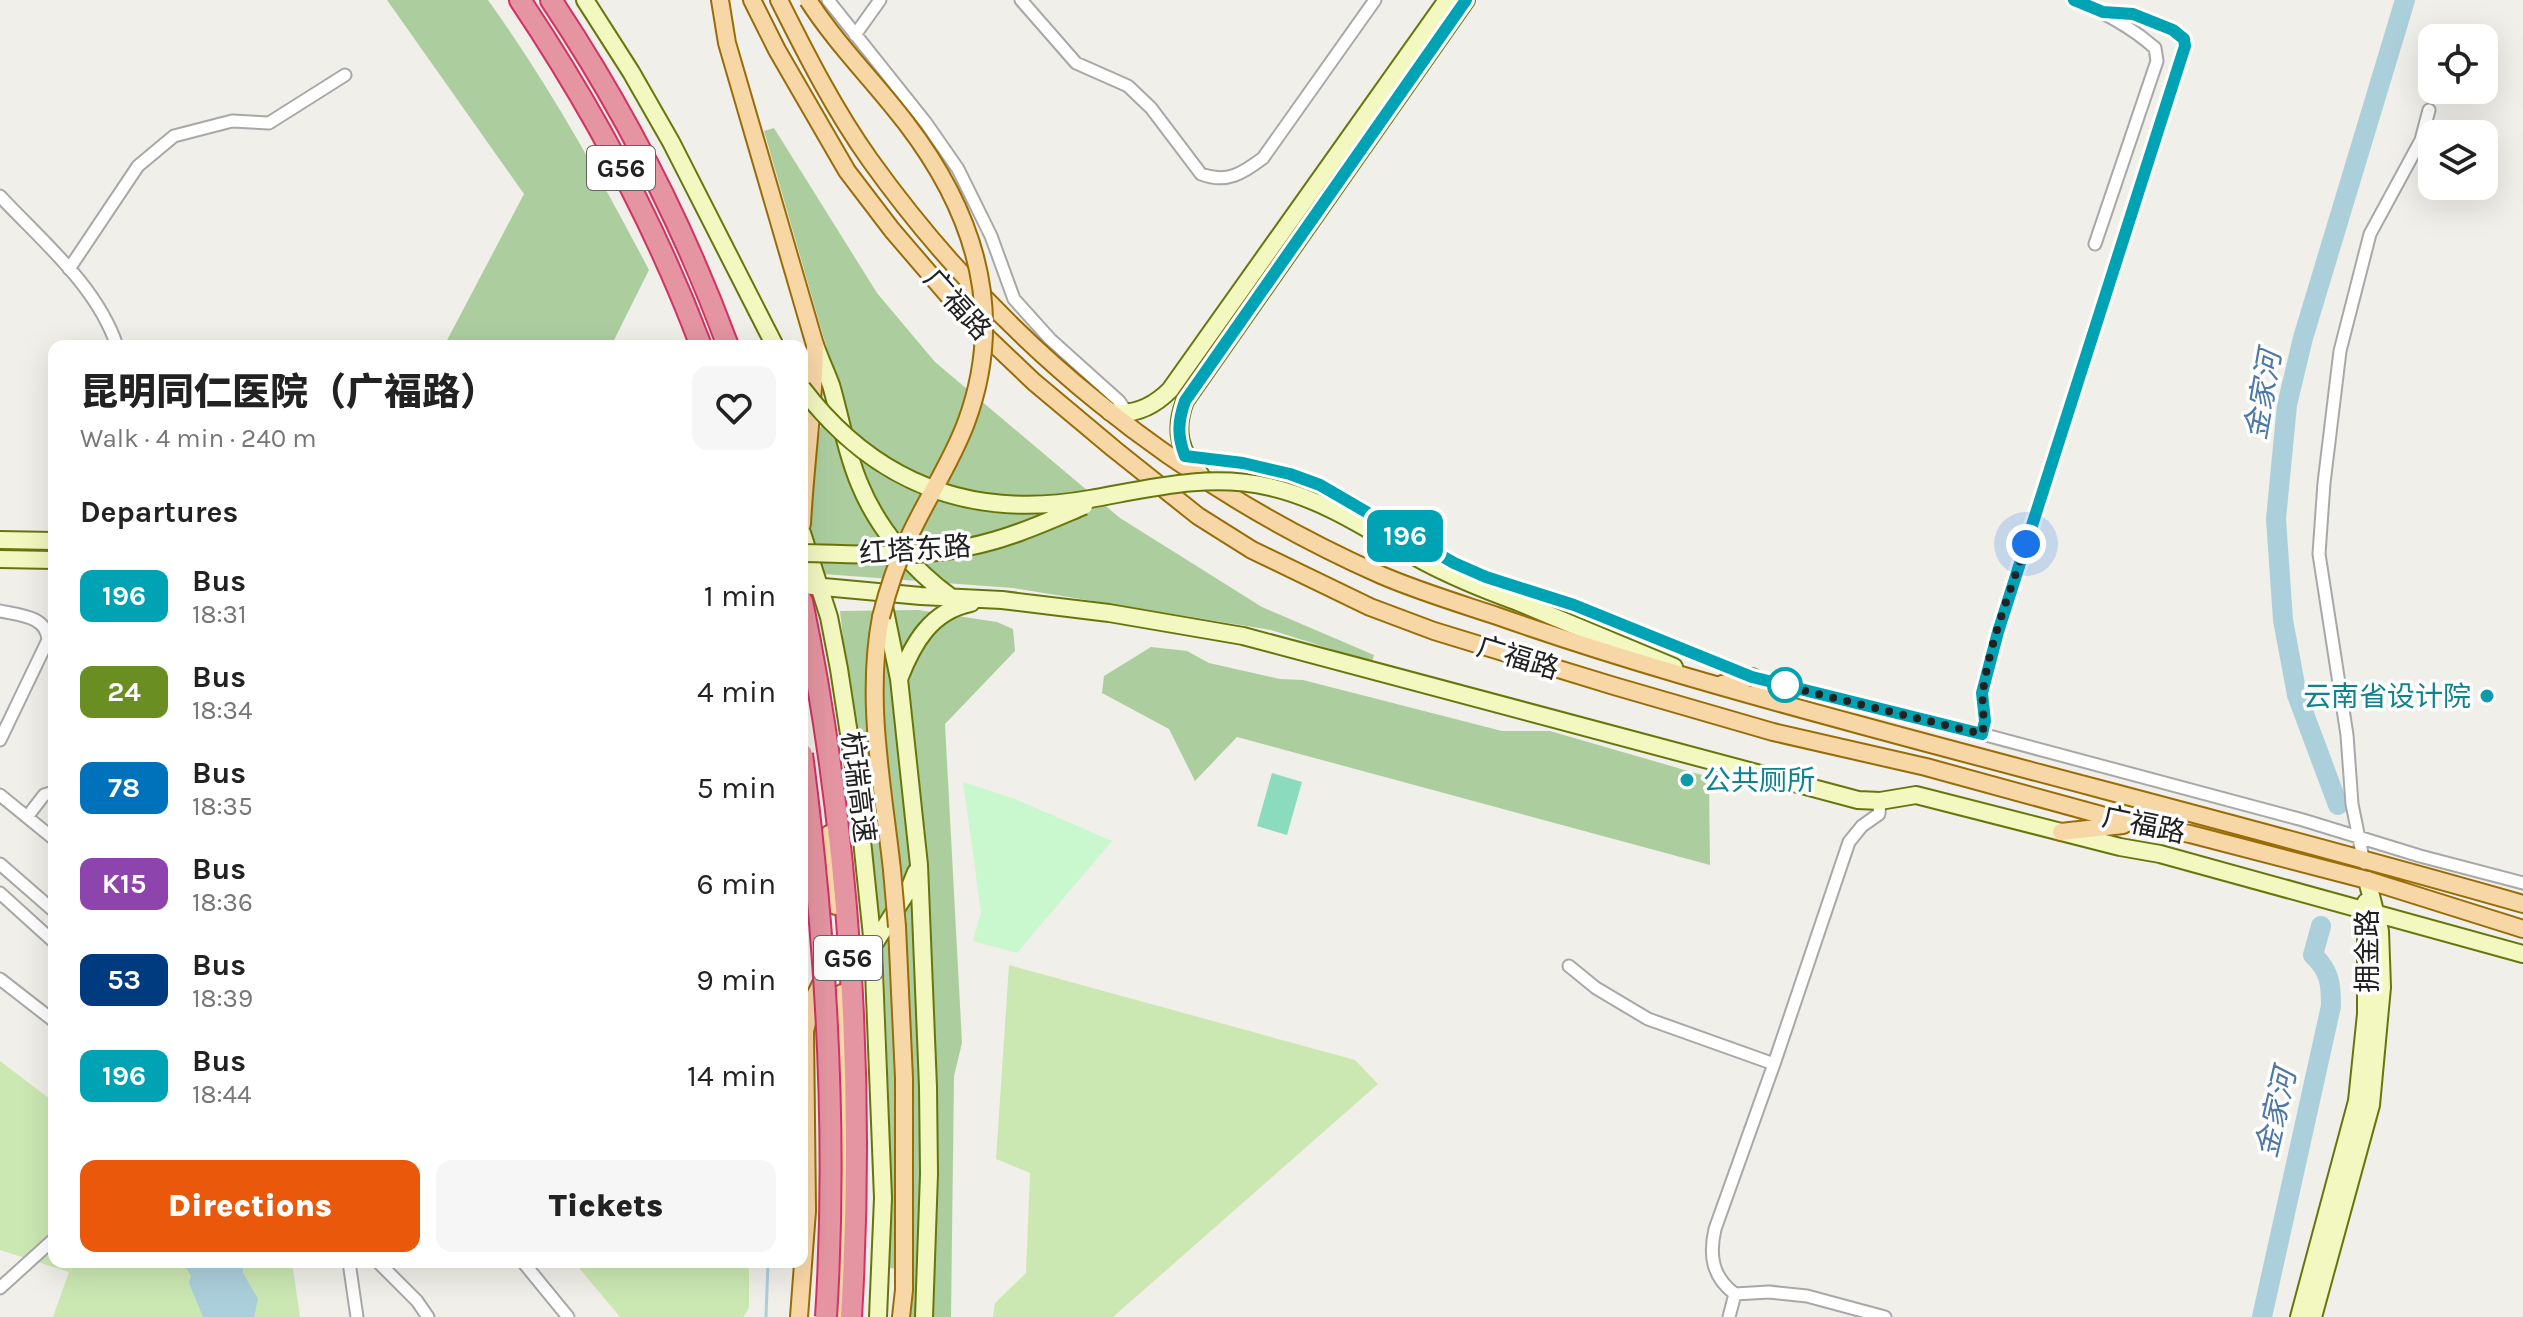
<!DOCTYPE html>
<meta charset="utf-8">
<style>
body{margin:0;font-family:Karla,"Noto Sans SC",sans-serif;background:#f6f6f6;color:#222;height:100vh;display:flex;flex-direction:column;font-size:30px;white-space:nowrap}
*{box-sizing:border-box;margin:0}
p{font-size:26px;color:#767676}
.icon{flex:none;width:44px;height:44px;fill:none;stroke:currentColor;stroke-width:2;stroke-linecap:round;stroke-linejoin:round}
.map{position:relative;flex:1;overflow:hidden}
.details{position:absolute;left:48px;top:340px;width:760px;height:928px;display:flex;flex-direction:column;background:#fff;border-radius:16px;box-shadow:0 8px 32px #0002}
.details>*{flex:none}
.badge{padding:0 16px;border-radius:12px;font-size:28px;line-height:52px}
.fabs{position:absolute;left:2418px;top:24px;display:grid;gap:16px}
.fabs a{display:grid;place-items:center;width:80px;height:80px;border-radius:16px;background:#fff;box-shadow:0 8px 32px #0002;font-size:40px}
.you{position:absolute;width:40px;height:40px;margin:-20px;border:6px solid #fff;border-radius:50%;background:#1a73e8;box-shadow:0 0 0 12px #1a73e833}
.map>.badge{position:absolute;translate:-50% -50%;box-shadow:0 0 0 4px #fff}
h2{padding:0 32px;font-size:30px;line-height:72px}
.round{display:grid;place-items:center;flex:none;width:84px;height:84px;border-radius:16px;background:#f6f6f6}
.head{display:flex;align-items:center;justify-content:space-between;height:136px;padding:0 32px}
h1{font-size:38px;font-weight:800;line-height:60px}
.action{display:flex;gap:16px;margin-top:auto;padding:16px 32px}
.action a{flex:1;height:92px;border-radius:16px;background:#ea580c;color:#fff;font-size:32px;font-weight:800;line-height:92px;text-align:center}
.action a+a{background:#f6f6f6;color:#222}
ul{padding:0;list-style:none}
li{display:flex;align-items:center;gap:24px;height:96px;padding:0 32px}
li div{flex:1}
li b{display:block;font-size:30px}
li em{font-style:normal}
li .badge{min-width:88px;font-weight:700;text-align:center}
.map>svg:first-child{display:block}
</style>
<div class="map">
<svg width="2523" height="1317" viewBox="0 0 2523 1317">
<rect width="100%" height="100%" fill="#f1efe9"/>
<path fill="#cbe8b2" d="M1009,965L1355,1060L1378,1084L1113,1317H993L995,1303L1026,1273L1030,1173L996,1159Z
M0,1061L54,1102V1262H292L300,1317H53L69,1272L0,1250Z
M574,1262H749V1308L743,1317H620Z"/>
<path fill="#acce9f" d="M387,0H488C549,85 600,177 649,270L611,346H444L524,194Z
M774,128L877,293L935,362L1120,518L1262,607L1374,655L1372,662L1271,630L1013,588L823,574L808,528L817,444L833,370L764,131Z
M918,610L997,622L1013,629L1015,651L945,724L962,1043L954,1076L951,1317H905L907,1270L890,1268L889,1110L884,965L863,762L849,694L840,611Z
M1151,647L1187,651L1209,663L1280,679L1303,680L1502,731H1550L1709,777L1710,865L1237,737L1195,781L1169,729L1102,693L1104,676Z"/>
<path fill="#c9f8ce" d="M963,782L1015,799L1112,841L1017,953L973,941L981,912Z"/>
<path fill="#8bdcbf" d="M1272,773L1302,782L1287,835L1257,826Z"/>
<path fill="#abd0dc" d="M182,1262H243V1273L258,1299L254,1317H203L189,1283L191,1276Z"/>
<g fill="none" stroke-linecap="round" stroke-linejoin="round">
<path stroke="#abd0dc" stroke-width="3" d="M766,1317L768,1262"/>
<path stroke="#abd0dc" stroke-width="20" d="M2338,805L2297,695L2283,620L2276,519L2287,405L2303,338L2405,0
M2262,1317L2331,1006C2331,984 2330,971 2313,955L2321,926"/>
<g stroke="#a8a8a8" stroke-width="15">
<path id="street" d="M828,0L926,123L958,169L991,236L1014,299L1050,339L1119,401L1129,415
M1021,0L1076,63L1128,86L1151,108L1201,174C1227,184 1243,173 1263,158L1375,0
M2074,0C2104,12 2131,27 2155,48L2157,61L2095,244
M855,35L880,0
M0,196C42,241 97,286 117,346
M69,269L138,166L174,136L232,121L269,123L345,75
M1183,454L1243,463L1290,474L1320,485L1454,563L1486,577L1574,605L1752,677L1982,734L2303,820L2420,856L2523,883
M0,611C19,615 47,616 48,640L0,740
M1982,734L1985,721L1982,693L1998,632L2185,46C2178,20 2126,14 2103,12
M0,795L54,839
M1880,801L1879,814L1862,826L1849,842L1774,1064L1715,1229C1709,1255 1712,1277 1735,1294L1769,1292L1807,1296L1885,1317
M27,817L44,795L54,792
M2364,863L2352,804L2347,735L2319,554L2324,483L2340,351L2370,234L2421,140L2429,110
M0,864L54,911
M0,893L54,942
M1569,966L1596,988L1648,1019L1774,1064
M0,979L54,1021
M349,1262L357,1317
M378,1262L417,1301L428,1317
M523,1262L568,1317
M0,1288L54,1239
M1729,1317L1735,1294"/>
</g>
<g stroke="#67760a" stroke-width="20">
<path id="secondary" d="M585,0L631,72L671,142L775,346
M815,345C820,359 826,372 831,385C841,419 846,453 860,485C878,529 914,571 952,598
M1110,412C1134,416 1153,407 1170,390L1447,0
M1200,474C1179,451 1174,430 1185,401L1466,0
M802,533L829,617L839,669L855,773L873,946L883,1198L878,1317
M0,540L54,541
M0,559L54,560
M802,585L921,596L1002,600L1109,613L1243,636L1858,800L1880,801L1916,795L2120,847L2160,854L2523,954
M1518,602L1674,667
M884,606L899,679L919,865L928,1087L929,1174L924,1317
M899,679C913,643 931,611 971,603
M873,946L910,887L916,872
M2299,1317L2357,1101L2366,1014V902
M2313,1317L2371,1105L2382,987L2380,931L2367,880"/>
</g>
<g stroke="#986c07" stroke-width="20">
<path id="primary" d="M720,0L727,43L815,345C814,405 805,464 802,524
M752,0L777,50L847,171L892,230L971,322L1034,382L1114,449L1198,516L1252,550L1370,607L1434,631L1614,686L1773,732L1926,767L2134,824L2190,834L2367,880L2523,929
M779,0C806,54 835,111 870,160C1001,343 1176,484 1381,575C1418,591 1458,603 1497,616C1616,658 1738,692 1860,725C2081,785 2303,841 2523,904
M881,617C865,701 883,787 892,870
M1722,684L1752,677L1783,699
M2061,832L2123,825
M829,834L836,906
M897,927L904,1078V1290L901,1317
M799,1317L807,1211L805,1031L813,1000L840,944
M838,1317L845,1165L842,993"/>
</g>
<g stroke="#d43164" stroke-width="24">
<path id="highway" d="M520,0C593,109 655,224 701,346
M551,0C623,108 683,224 728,346
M802,601C850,834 865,1079 851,1317"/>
</g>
<use href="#street" stroke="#fff" stroke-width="11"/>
<use href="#secondary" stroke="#f3f7c0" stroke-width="16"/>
<use href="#primary" stroke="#f8d7a7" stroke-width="16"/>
<use href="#highway" stroke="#e495a1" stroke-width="20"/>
<g stroke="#67760a" stroke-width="20" stroke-linecap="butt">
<path id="secondary-bridge" d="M802,388C875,484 972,520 1090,499C1152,488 1208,473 1270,487C1327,500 1373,533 1423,561C1453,577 1485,590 1518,602
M802,553C857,554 914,559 968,547C1009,539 1046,522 1084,506"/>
</g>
<g stroke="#986c07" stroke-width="20" stroke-linecap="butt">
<path id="primary-bridge" d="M808,0C837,45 874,81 906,123C975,213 1007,313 966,423C951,463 927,498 909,537C897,562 888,589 881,617
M892,870L897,927"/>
</g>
<g stroke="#d43164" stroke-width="24" stroke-linecap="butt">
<path id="highway-bridge" d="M802,754C826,940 838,1129 826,1317"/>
</g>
<use href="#secondary-bridge" stroke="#f3f7c0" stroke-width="16"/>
<use href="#primary-bridge" stroke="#f8d7a7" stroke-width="16"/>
<use href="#highway-bridge" stroke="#e495a1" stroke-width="20"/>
</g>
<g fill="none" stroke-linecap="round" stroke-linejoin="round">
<g stroke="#fff" stroke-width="18">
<path id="line" d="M1466,0L1185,401C1178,421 1177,436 1185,456L1243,463L1290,474L1320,485L1454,563L1486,577L1574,605L1752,677L1982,734L1985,721L1982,693L1998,632L2185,46L2184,39L2173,30L2133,14L2103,12L2074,0"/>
</g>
<use href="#line" stroke="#00a3b4" stroke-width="12"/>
<path stroke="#212121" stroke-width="8" stroke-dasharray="0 14.4" d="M1785,685H1781L1982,734C1986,719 1981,706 1983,691C1990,641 2010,592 2026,544"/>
</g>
<circle fill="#fff" stroke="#00a3b4" stroke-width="4" cx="1785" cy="685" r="16"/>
<g fill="#0f9aa8" stroke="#fff" stroke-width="3">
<circle cx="2487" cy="696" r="8"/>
<circle cx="1687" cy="780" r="8"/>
</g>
<g text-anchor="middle" stroke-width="7" stroke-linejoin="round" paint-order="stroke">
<g fill="#fff" stroke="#646464" stroke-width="2">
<rect x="587" y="146" width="68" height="44" rx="6"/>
<rect x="814" y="936" width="68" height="44" rx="6"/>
</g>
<g font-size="26" font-weight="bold" fill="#212121">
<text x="621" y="177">G56</text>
<text x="848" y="967">G56</text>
</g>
<g font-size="28" fill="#212121" stroke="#fff">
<text transform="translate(958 304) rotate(48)" y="10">广福路</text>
<text transform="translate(915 549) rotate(-4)" y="10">红塔东路</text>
<text transform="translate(1518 657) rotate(17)" y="10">广福路</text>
<text transform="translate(859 787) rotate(83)" y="10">杭瑞高速</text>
<text transform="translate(2144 824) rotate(12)" y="10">广福路</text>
<text transform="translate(2367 951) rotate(-90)" y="10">拥金路</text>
</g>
<g font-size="28" fill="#0d838f" stroke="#fff" text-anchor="end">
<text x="2471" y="706">云南省设计院</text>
<text x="1703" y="790" text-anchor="start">公共厕所</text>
</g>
<g font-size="30" font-style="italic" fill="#4e78a6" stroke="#fff">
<text transform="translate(2263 395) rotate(-80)" y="10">金家河</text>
<text transform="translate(2276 1113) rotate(-77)" y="10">金家河</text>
</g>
</g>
</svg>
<div class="fabs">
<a><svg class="icon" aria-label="locate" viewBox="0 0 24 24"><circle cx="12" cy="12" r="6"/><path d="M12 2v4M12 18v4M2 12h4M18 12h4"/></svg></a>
<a><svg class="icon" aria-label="layers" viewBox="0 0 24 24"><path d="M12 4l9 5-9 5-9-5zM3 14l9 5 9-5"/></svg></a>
</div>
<div class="you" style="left:2026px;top:544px"></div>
<b class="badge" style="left:1405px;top:536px;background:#00a3b4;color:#fff">196</b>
<section class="details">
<div class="head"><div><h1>昆明同仁医院（广福路）</h1><p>Walk · 4 min · 240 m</p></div><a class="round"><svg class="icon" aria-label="heart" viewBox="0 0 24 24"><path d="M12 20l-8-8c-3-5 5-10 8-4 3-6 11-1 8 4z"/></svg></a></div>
<h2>Departures</h2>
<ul>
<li><span class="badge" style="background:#00a3b4;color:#fff">196</span><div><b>Bus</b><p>18:31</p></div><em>1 min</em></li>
<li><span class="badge" style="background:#6b8e23;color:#fff">24</span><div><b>Bus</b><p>18:34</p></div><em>4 min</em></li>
<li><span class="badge" style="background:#0072bc;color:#fff">78</span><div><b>Bus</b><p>18:35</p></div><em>5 min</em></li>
<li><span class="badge" style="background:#8e44ad;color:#fff">K15</span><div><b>Bus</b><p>18:36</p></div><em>6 min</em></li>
<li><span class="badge" style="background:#003b80;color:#fff">53</span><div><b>Bus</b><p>18:39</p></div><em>9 min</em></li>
<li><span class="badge" style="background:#00a3b4;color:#fff">196</span><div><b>Bus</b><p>18:44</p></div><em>14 min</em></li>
</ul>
<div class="action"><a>Directions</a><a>Tickets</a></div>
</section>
</div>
